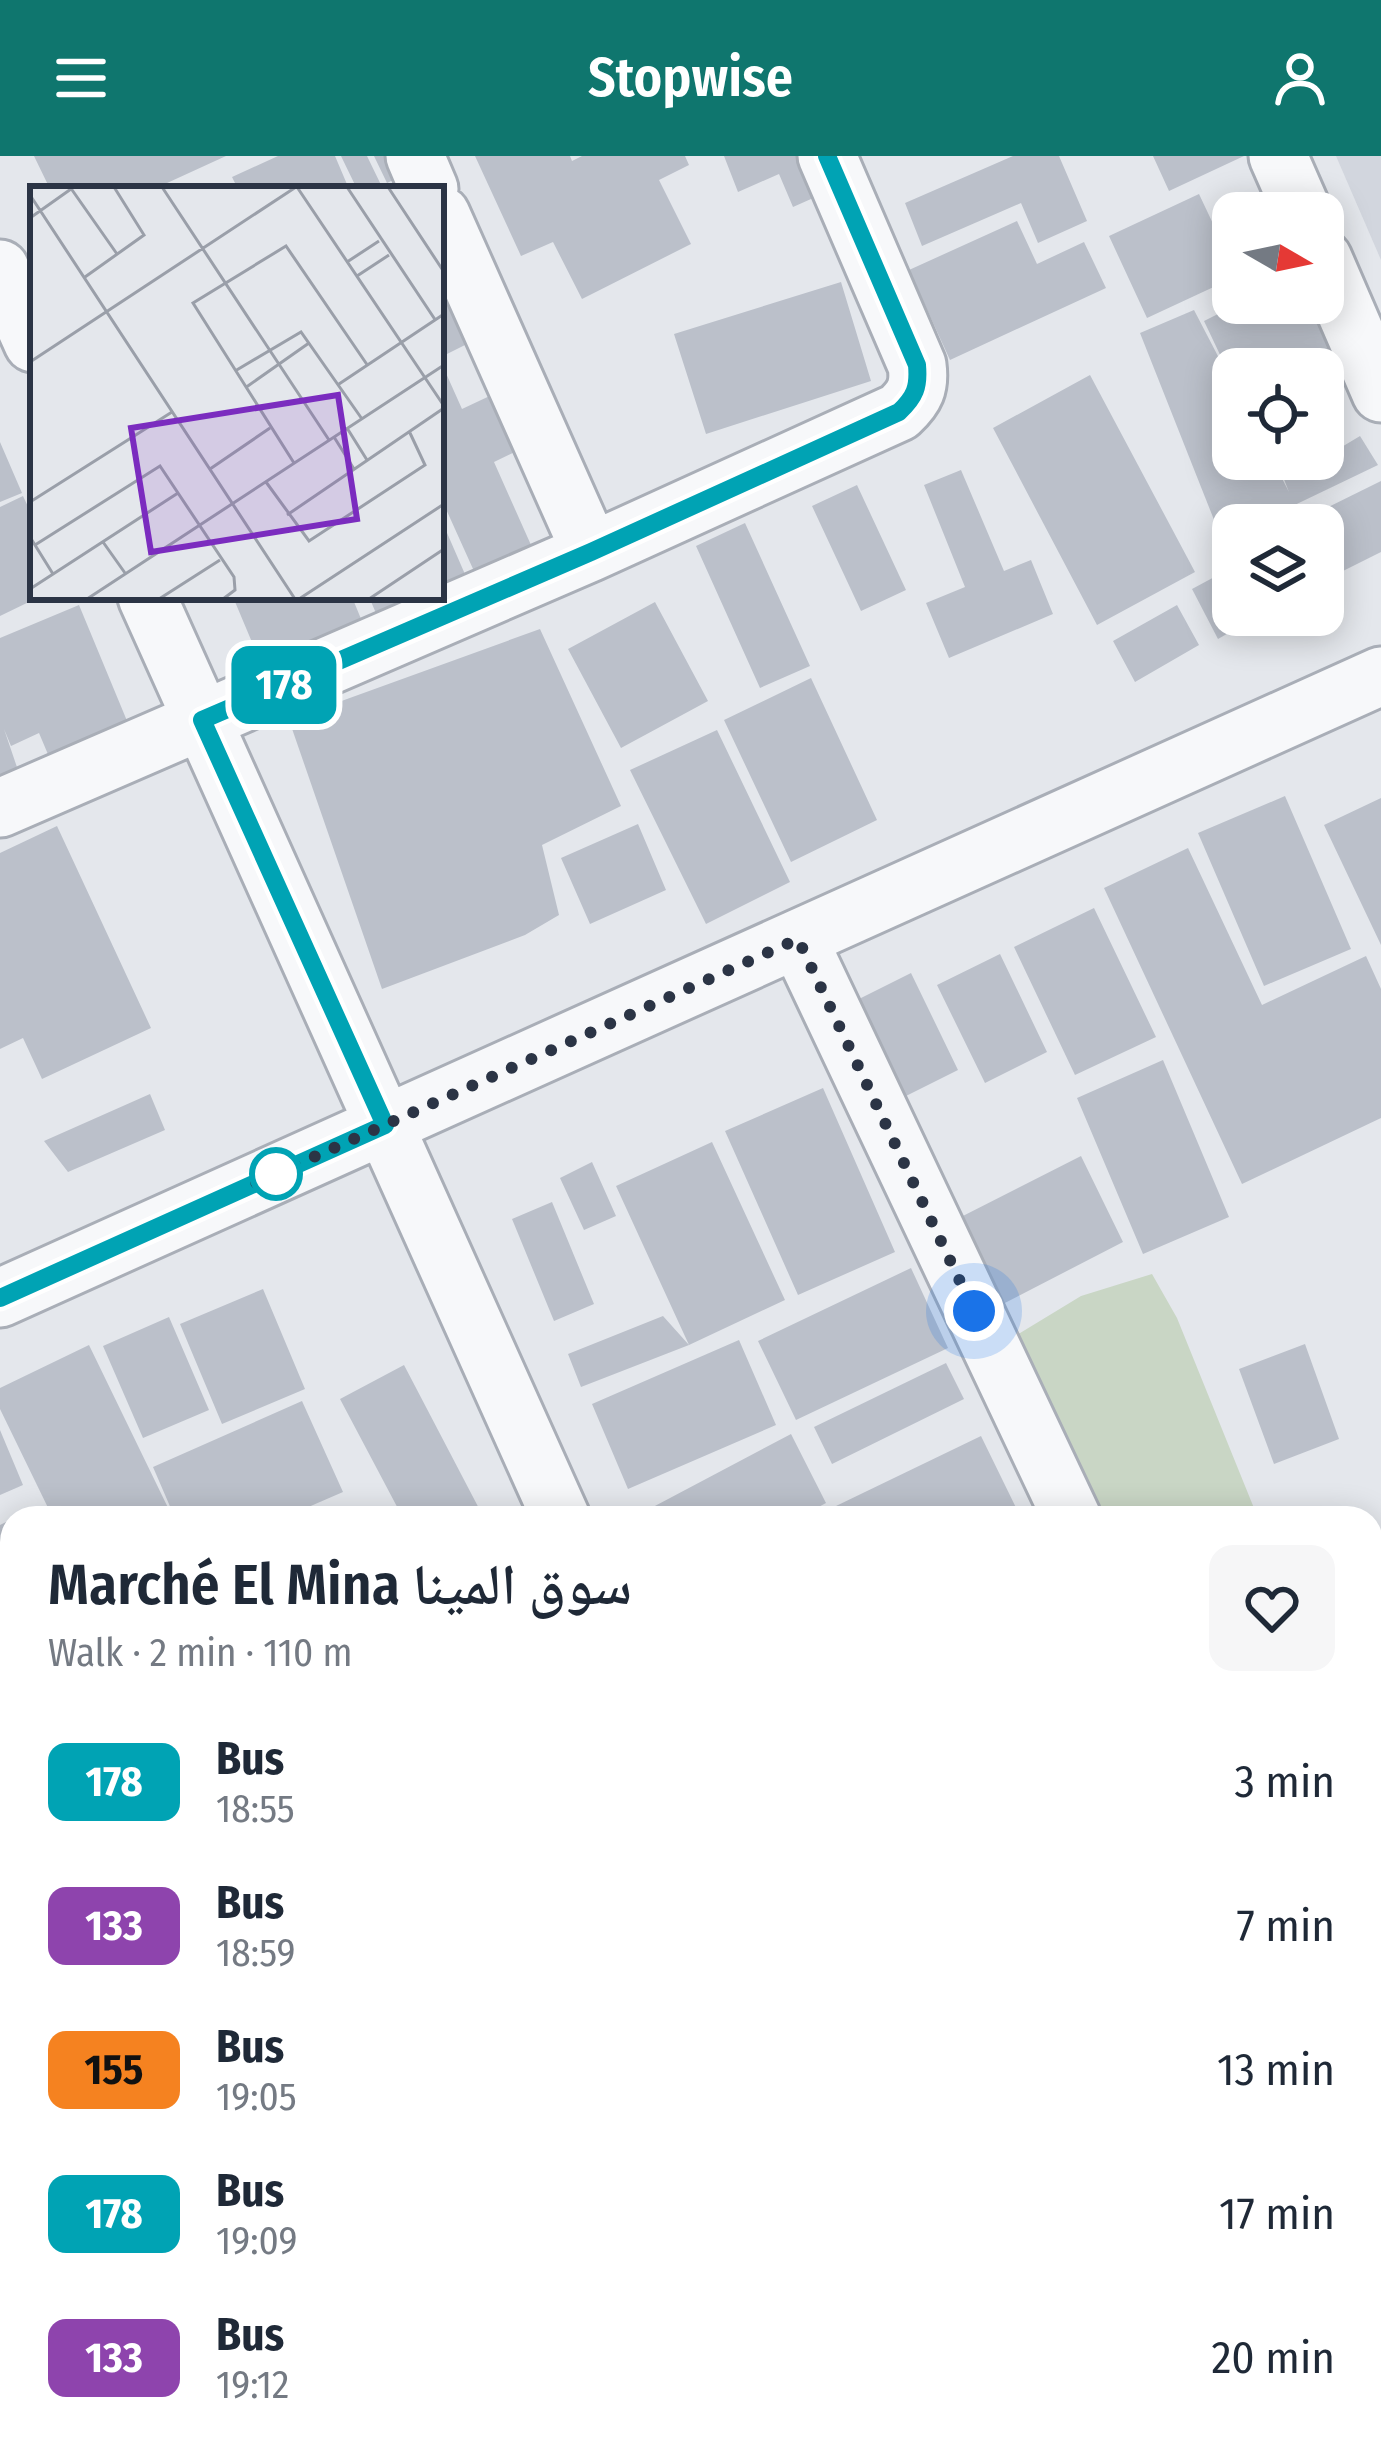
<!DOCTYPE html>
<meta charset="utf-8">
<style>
body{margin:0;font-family:"Fira Sans Condensed","Noto Naskh Arabic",sans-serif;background:#f6f6f7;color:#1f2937;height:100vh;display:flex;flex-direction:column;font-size:45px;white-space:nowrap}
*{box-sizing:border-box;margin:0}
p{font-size:39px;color:#747a83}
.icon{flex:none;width:66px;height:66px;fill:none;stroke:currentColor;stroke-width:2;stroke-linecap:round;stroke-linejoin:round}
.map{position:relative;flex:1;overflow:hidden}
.details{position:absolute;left:0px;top:1350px;width:1383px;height:948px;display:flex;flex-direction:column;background:#fff;border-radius:36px 36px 0 0;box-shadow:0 6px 30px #0003}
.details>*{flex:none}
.badge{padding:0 24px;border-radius:18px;font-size:42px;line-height:78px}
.needle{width:78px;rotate:99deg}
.buttons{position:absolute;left:1212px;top:36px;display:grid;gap:24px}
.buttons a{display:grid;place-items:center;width:132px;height:132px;border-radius:24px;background:#fff;box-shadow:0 6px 30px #0003;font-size:60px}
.you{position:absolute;width:60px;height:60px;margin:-30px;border:9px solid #fff;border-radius:50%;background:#1a73e8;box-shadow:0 0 0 18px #1a73e833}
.map>.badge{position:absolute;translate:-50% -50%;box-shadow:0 0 0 6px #fff}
.round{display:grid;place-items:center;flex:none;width:126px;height:126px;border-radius:24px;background:#f6f6f7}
.summary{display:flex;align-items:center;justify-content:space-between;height:204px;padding:0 48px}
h1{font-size:57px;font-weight:600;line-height:90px}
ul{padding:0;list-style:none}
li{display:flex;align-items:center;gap:36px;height:144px;padding:0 48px}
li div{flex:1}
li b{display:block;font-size:45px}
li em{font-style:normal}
li .badge{min-width:132px;font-weight:700;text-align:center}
header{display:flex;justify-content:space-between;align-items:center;height:156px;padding:0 48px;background:#0f766e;color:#fff;font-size:54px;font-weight:600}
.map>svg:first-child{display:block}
</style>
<header><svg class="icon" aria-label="menu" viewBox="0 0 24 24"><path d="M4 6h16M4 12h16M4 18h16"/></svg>Stopwise<svg class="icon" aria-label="person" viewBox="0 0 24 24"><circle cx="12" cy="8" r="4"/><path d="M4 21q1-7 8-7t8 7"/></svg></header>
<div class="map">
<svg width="1381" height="2298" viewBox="0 0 1381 2298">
<rect width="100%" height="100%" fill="#e4e7ec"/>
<path fill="#d2d6de" d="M1336,0H1381V104Z"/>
<path fill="#c9d6c5" d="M1152,1118L1177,1162L1258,1362H1094L1007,1185L1081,1140Z
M12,1654V1794L0,1793V1657Z"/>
<path fill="#bbc0ca" d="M34,0H226L154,33H50Z
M278,0H335L349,33H238L232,21Z
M341,0H367L383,33H357Z
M374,0H402L410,16L387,27Z
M475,0H570L572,5L582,0H685L689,9L659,24L691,88L582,143L553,86L521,100Z
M724,0H814L829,35L793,51L779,18L738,36Z
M1013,0H1059L1087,65L1038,87L1021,47L922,90L905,47Z
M1153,0H1244L1169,35Z
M1199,38L1233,110V122L1147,162L1109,80Z
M1017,65L1037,108L1084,86L1106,132L950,204L909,114Z
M441,101L481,181L441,201Z
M841,126L871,225L706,278L674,178Z
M1240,147H1315L1345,211L1323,222V213H1233V226L1204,165Z
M1194,154L1233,229V303H1272L1289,336L1276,303H1313L1315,307L1360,280L1378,309L1253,369H1233V379L1222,384L1140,177Z
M441,206L462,253L496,237L521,293L494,306L535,398L478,424L441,342Z
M1090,219L1195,416L1097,469L993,272Z
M0,286L22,337L0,346Z
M961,314L1004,415L1031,404L1053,458L949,502L926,447L965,431L924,329Z
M1381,325V396L1323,425V369H1292Z
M857,329L906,434L861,455L812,350Z
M23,340L33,361V444L0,460V351Z
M441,363L474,439L385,478L369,441H441Z
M745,367L810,510L760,532L696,390Z
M1233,411V459H1260L1218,483L1192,433Z
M233,441H352L366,475L265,517Z
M655,446L708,545L621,592L568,493Z
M79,449L137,589L58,622L39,577L11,590L4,573L21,623L0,631V482Z
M1177,449L1199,489L1135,526L1113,485Z
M540,473L621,650L542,689L559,759L525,779L382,833L289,564Z
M811,522L877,664L791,706L724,564Z
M717,574L790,726L706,768L630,614Z
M1285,640L1351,793L1264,830L1198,677Z
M1381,642V789L1324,669Z
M638,668L666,734L590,768L561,702Z
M57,670L151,872L42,923L23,882L0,893V697Z
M1188,692L1262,849L1366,800L1381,833V962L1242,1028L1104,732Z
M1094,752L1156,881L1075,919L1014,791Z
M1000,798L1047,896L985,927L937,829Z
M911,817L958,914L896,945L849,848Z
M1163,904L1229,1061L1143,1098L1077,942Z
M823,932L895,1096L798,1139L725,975Z
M150,938L165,974L68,1016L44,985Z
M712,986L785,1144L689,1189L581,1231L568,1198L663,1160L689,1189L616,1030Z
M1081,1000L1123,1086L999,1150L955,1064Z
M592,1006L616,1060L584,1074L560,1022Z
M552,1046L594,1148L554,1165L512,1063Z
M911,1112L948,1192L796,1264L758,1185Z
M263,1133L305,1233L222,1268L180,1168Z
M169,1161L209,1254L143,1282L103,1190Z
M739,1184L776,1269L628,1333L592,1248Z
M1305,1188L1339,1283L1274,1308L1239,1213Z
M89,1189L173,1362H53L0,1253V1232Z
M946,1207L964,1243L832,1308L814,1271Z
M404,1209L484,1362H403L340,1243Z
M302,1245L343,1336L283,1362H175L153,1311Z
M0,1274L23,1329L0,1339Z
M791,1278L826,1347L798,1362H659L653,1351Z
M981,1280L1021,1362H842L836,1350Z
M12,1363V1414L0,1392V1369Z
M1381,1435V1497L1371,1473V1438Z
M0,1451L12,1477V1523L0,1528Z
M12,1544V1590L0,1596V1550Z
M1381,1548V1605L1371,1580V1552Z
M1375,1630L1381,1642V1727L1371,1732V1632Z
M12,1879V1956L0,1962V1885Z
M0,1966L12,1991V2006L0,2011Z
M1381,1988V2105L1371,2085V1994Z
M1371,2186L1381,2207V2298H1375L1370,2286Z
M56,2286L62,2298H30Z
M127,2286H164L137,2298H132Z
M292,2286H354L329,2298H297Z
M1132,2286H1175L1181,2298H1138Z
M1190,2286H1223L1228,2298H1195Z
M1301,2286H1347L1353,2298H1307Z"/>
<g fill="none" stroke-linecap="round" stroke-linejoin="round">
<g stroke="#a9aeb7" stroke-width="63">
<path id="minor" d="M415,0L429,33
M1278,0L1303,57
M441,59L591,396
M1323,103L1381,237
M0,113L33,187
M147,441L561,1362
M0,652L591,396L899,256C915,241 920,231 917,209L827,0
M798,783L1072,1362
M0,1142L1381,520
M1371,1412L1381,1408
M0,1617L12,1612
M1371,1920L1381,1915
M0,2108L12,2135
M81,2286L86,2298
M518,2286L523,2298
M975,2286L980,2298
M678,2298L706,2286"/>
</g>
<use href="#minor" stroke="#f7f8fa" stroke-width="57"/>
</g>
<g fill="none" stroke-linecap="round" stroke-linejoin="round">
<g stroke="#fff" stroke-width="27">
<path id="line" d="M0,1142L385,969L202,564L591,396L899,256C915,241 919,231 917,209L827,0"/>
</g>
<use href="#line" stroke="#00a3b4" stroke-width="18"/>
<path stroke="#2b3445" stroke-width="12" stroke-dasharray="0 21.6" d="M276,1018L256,1027L798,783L974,1155"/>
</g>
<circle fill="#fff" stroke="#00a3b4" stroke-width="6" cx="276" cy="1018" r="24"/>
<g transform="translate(30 30)">
<rect width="414" height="414" fill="#e4e7ec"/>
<path fill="none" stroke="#9a9fa9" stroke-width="3" d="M40,1L87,68M132,1L299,254M267,1L414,220M317,1L406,135M358,1L414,86M0,9L265,413M0,32L41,3M317,76L349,55M327,90L359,69M55,91L114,49L84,1M0,176L266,1M205,185L271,146L332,233M309,198L414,128M215,202L279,157M317,242L337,274M304,251L324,283M264,277L163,117L256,60L338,180M180,283L240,242M236,296L279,355L395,279L380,247M0,316L142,226M257,329L414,222M0,351L23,388M73,356L95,387M5,359L130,280L204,391L205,404L193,413M0,403L148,307M57,413L414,179M129,413L190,374M269,413L414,318M339,413L414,363"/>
<path fill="#7b2cbf" fill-opacity="0.15" stroke="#7b2cbf" stroke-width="6" d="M308,209L327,333L121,366L101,242Z"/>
<rect width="414" height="414" fill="none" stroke="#2b3445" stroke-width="6"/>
</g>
</svg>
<div class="buttons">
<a><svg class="needle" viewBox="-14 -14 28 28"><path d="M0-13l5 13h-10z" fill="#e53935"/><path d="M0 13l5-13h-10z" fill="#747a83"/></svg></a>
<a><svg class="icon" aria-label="locate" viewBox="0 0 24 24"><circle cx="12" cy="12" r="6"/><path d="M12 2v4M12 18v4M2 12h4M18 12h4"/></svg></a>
<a><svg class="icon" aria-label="layers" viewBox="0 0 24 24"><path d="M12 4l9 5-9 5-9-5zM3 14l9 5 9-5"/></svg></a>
</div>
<div class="you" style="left:974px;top:1155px"></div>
<b class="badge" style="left:284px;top:529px;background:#00a3b4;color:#fff">178</b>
<section class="details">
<div class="summary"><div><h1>Marché El Mina سوق المينا</h1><p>Walk · 2 min · 110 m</p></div><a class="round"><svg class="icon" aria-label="heart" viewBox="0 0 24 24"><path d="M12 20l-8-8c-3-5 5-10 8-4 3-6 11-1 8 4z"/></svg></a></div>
<ul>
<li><span class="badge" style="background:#00a3b4;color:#fff">178</span><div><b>Bus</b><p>18:55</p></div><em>3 min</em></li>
<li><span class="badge" style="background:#8e44ad;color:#fff">133</span><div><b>Bus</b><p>18:59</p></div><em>7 min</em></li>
<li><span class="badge" style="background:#f58220;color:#111">155</span><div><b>Bus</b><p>19:05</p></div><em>13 min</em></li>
<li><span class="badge" style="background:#00a3b4;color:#fff">178</span><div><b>Bus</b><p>19:09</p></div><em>17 min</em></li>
<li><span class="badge" style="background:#8e44ad;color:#fff">133</span><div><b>Bus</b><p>19:12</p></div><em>20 min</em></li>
</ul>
</section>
</div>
